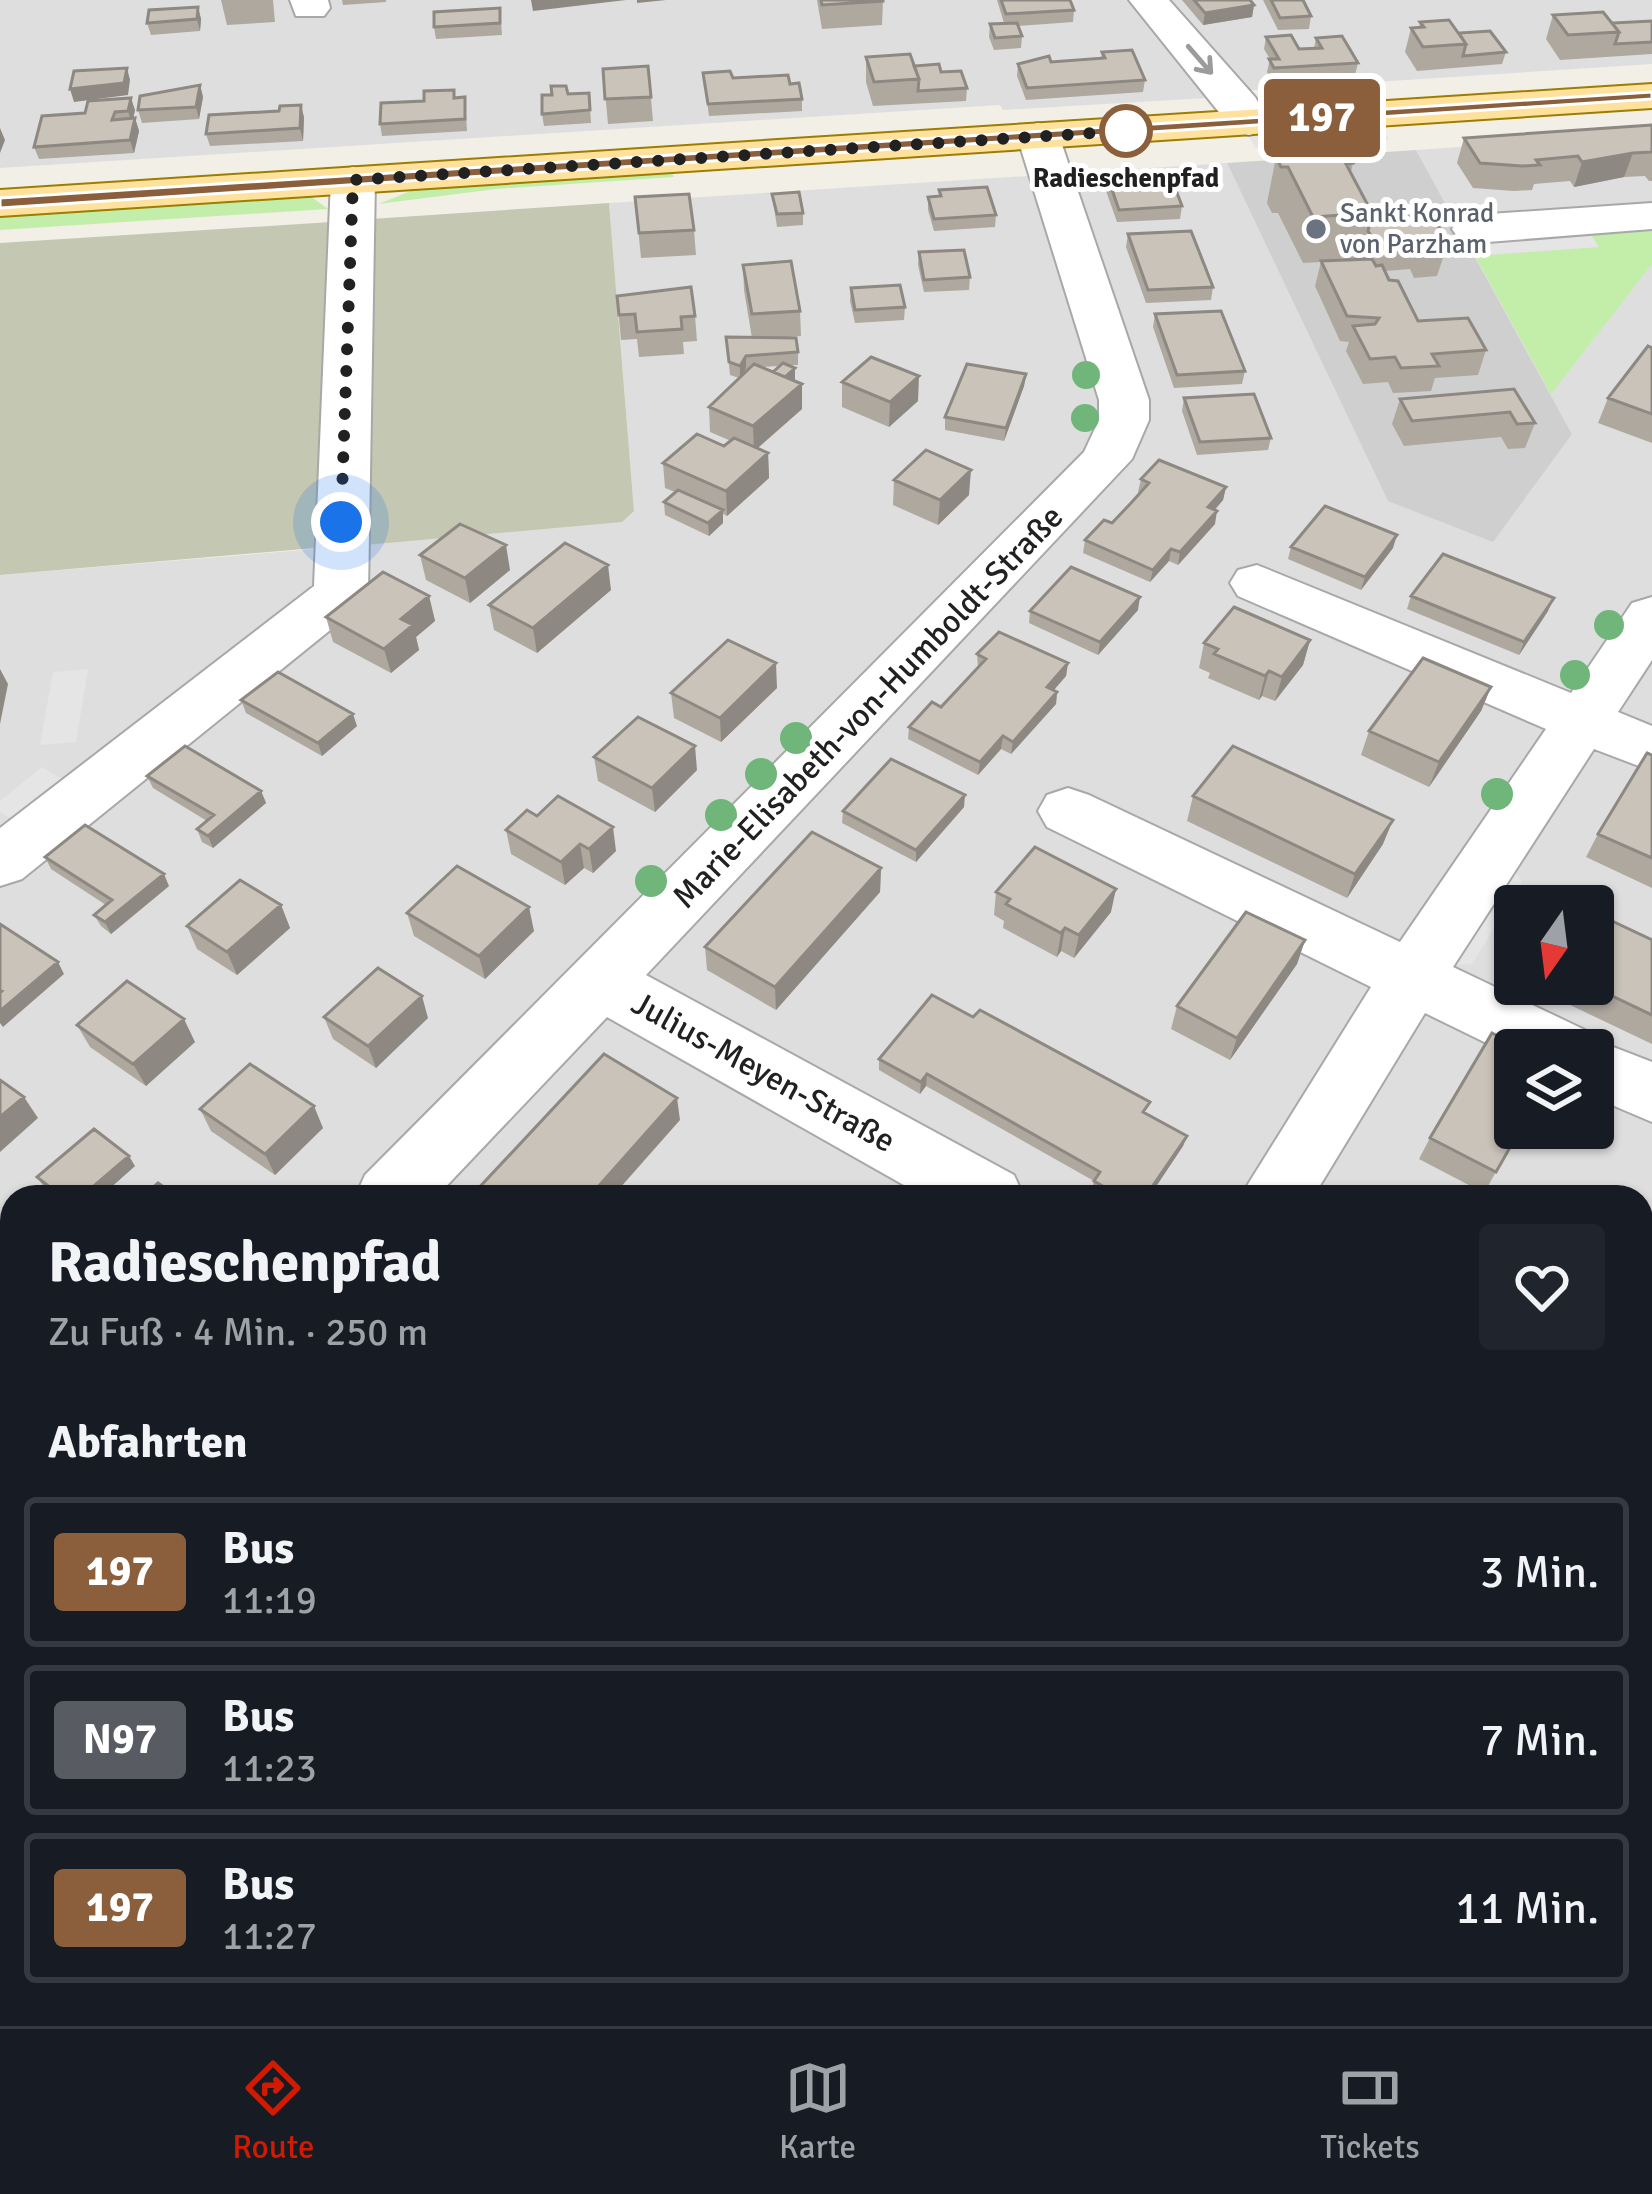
<!DOCTYPE html>
<html lang="de">
<meta charset="utf-8">
<style>
body{margin:0;font-family:Signika,sans-serif;background:#20242c;color:#f1f3f6;height:100vh;display:flex;flex-direction:column;font-size:45px;white-space:nowrap}
*{box-sizing:border-box;margin:0}
p{font-size:39px;color:#9ea1a6}
.icon{flex:none;width:66px;height:66px;fill:none;stroke:currentColor;stroke-width:2;stroke-linecap:round;stroke-linejoin:round}
.map{position:relative;flex:1;overflow:hidden}
.details{position:absolute;left:0px;top:1185px;width:1653px;height:843px;display:flex;flex-direction:column;background:#171b24;border-radius:36px 36px 0 0;box-shadow:0 3px 9px #0004}
.details>*{flex:none}
.badge{padding:0 24px;border-radius:9px;font-size:42px;line-height:78px}
.needle{width:78px;rotate:194deg}
.tools{position:absolute;left:1494px;top:885px;display:grid;gap:24px}
.tools a{display:grid;place-items:center;width:120px;height:120px;border-radius:12px;background:#171b24;box-shadow:0 3px 9px #0004;font-size:60px}
.you{position:absolute;width:60px;height:60px;margin:-30px;border:9px solid #fff;border-radius:50%;background:#1a73e8;box-shadow:0 0 0 18px #1a73e833}
.map>.badge{position:absolute;translate:-50% -50%;box-shadow:0 0 0 6px #fff}
h2{padding:0 48px;font-size:45px;line-height:108px}
.round{display:grid;place-items:center;flex:none;width:126px;height:126px;border-radius:12px;background:#20242c}
.summary{display:flex;align-items:center;justify-content:space-between;height:204px;padding:0 48px}
h1{font-size:57px;font-weight:700;line-height:90px}
ul{padding:0;list-style:none}
li{display:flex;align-items:center;gap:36px;height:150px;margin:0 24px 18px;padding:0 24px;border:6px solid #363941;border-radius:12px}
li div{flex:1}
li b{display:block;font-size:45px}
li em{font-style:normal}
li .badge{min-width:132px;font-weight:700;text-align:center}
.dock{display:flex;justify-content:space-around;align-items:center;height:168px;border-top:3px solid #363941;background:#171b24;font-size:33px;color:#9ea1a6}
.dock a{display:grid;justify-items:center;gap:6px}
.dock .active{color:#d11a00}
.map>svg:first-child{display:block}
</style>
<div class="map">
<svg width="1652" height="2026" viewBox="0 0 1652 2026">
<rect width="100%" height="100%" fill="#f2efe7"/>
<path fill="#dfdede" fill-rule="evenodd" d="M0,0H1652V64L1222,92L1223,97L1003,110L1000,105L0,168Z
M1652,134V1874L1641,1867V1197H12V2016H549L469,2026H0V575L365,545L634,511L609,203L1227,163L1388,500L1572,434L1416,150ZM1515,906H1593V984H1515ZM1515,1050H1593V1128H1515Z"/>
<path fill="#cfcfcf" d="M1416,150L1572,434L1493,542L1388,501L1227,163Z"/>
<path fill="#c4c7b1" d="M609,203L634,511L622,522L365,545L371,219Z
M331,222L315,548L0,575V243Z"/>
<path fill="#c3eeaa" d="M670,169L674,177L496,189L378,204L416,189Z
M306,193L328,209L0,230V213Z
M1652,222V264L1551,394L1475,256L1597,247L1589,232Z
M1652,2004V2026H1480L1557,2016H1641V2005Z
M823,2016H1142L1077,2026H818Z"/>
<path fill="#e5e5e5" d="M1379,123L1389,139L1255,148L1247,132Z
M1589,232L1599,247L1483,255L1474,240Z
M88,669L76,742L40,745L53,672Z
M42,767L69,783L19,823L0,812V801Z
M1512,866L1522,882L1472,964L1453,965Z"/>
<g fill="none" stroke-linecap="round" stroke-linejoin="round">
<g stroke="#a8a8a8" stroke-width="4">
<path id="minor" d="M290,0H328L330,8L324,16H296Z
M1129,0H1169L1255,97L1270,122L1264,131L1249,135L1234,131Z
M1038,123L1053,127L1059,136L1149,400V420L1132,459L646,975L1014,1175L1024,1197H925L607,1017L436,1197H355L365,1175L1084,452L1099,420V400L1017,136L1023,127Z
M353,167L368,171L375,180L368,593L360,606L22,879L0,886V828L314,586L331,180L338,171Z
M1652,203V229L1475,243L1459,239L1452,229L1459,219L1475,215Z
M1257,565L1571,693L1632,603L1652,597V660L1618,712L1652,726V771L1594,749L1453,967L1587,1031L1590,1038L1652,1062V1122L1593,1097V1050H1515V1057L1425,1013L1313,1197H1240L1371,987L1047,827L1038,811L1047,795L1068,788L1089,795L1400,942L1546,729L1238,596L1230,583L1238,570Z
M1641,1526L1652,1531V1612L1641,1608Z
M12,1544V1632L0,1637V1549Z
M659,2016H754L750,2026H654Z"/>
</g>
<g stroke="#9d7d00" stroke-width="4">
<path id="major" d="M1652,84V108L0,216V190Z"/>
</g>
<use href="#minor" fill="#fff" fill-rule="evenodd"/>
<use href="#major" fill="#ffe19e" fill-rule="evenodd"/>
</g>
<g fill="#70b67a">
<circle cx="1086" cy="375" r="14"/>
<circle cx="1085" cy="418" r="14"/>
<circle cx="1609" cy="625" r="15"/>
<circle cx="1575" cy="675" r="15"/>
<circle cx="796" cy="738" r="16"/>
<circle cx="761" cy="774" r="16"/>
<circle cx="1497" cy="794" r="16"/>
<circle cx="721" cy="815" r="16"/>
<circle cx="651" cy="881" r="16"/>
</g>
<path fill="#aea89f" fill-rule="evenodd" d="M221,0H273L275,22L227,25Z
M342,0H386V2L343,5Z
M817,0H883L882,25L822,29Z
M997,0H1070L1074,10L1073,22L1018,26L1022,36L1021,48L994,50L989,37L990,24L1004,23Z
M1182,0H1250L1254,5L1252,17L1203,25Z
M1263,0H1303L1311,16L1309,29L1278,30Z
M198,7L201,19L200,31L151,35L147,23Z
M500,8L502,35L436,39L434,27Z
M1553,15L1612,23L1652,21V54L1560,60L1546,39Z
M1420,22L1459,33L1506,52L1502,64L1417,71L1405,52L1411,28H1419Z
M1266,37L1299,49L1314,48L1316,38L1358,63L1355,75L1272,81L1267,72L1270,59L1264,49Z
M1102,52L1145,80L1143,92L1026,100L1017,76L1018,64L1101,59Z
M866,57L941,72L967,88L966,101L873,106L866,82Z
M648,66L653,121L608,124L603,69Z
M703,73L733,78L790,84L802,99V111L709,116Z
M200,85L203,97L199,119L142,123L138,110Z
M589,93L591,123L544,126L542,114L568,94Z
M465,97L467,131L382,136L380,124L455,98Z
M135,110L133,119L135,118L139,131L134,153L39,159L34,147L42,116Z
M304,117L303,141L210,146L206,134Z
M1652,125V181H1649L1645,176L1624,177L1574,187L1570,181L1534,184L1532,190L1514,191L1473,188L1457,163L1464,138Z
M1276,157L1353,163L1351,172L1372,213L1371,219L1448,243L1437,276L1414,278L1410,269L1385,271L1418,321L1486,350L1478,375L1435,378L1431,391L1393,393L1388,382L1363,384L1346,351L1349,342L1340,341L1315,286L1321,262L1303,263L1278,213H1272L1267,203Z
M1107,175L1182,206L1180,219L1117,222L1105,188Z
M939,190L996,215L995,227L934,231L928,210V197L939,196Z
M772,194L803,213V225L777,227Z
M635,197L694,230L696,255L641,258Z
M1128,234L1213,287L1211,300L1146,303L1126,247Z
M919,252L970,277L969,290L924,292L918,265Z
M743,265L800,311L801,336L775,338L798,352V365H789L802,409L758,448L768,453L769,478L727,516L723,514V523L709,536L665,515L664,502L675,492L665,488L663,463L724,446L731,441L710,432L709,407L739,378L730,375L726,337L752,338L744,290ZM779,366L773,372L762,367Z
M851,288L905,307L904,320L855,323L850,301Z
M617,296L695,316L697,341L683,342L684,354L639,357L637,339L621,340Z
M1155,314L1245,371L1242,384L1174,388L1153,327Z
M1652,348V443L1598,423L1608,398Z
M1026,374L1024,386L1004,441L945,430V417Z
M842,382L918,401L889,427L842,407Z
M1514,389L1535,423L1525,448L1508,449L1501,437L1404,446L1392,424L1400,399Z
M1184,398L1271,438L1268,450L1197,455L1182,411Z
M1141,479L1226,487L1223,500L1215,510V524L1178,565L1169,561L1150,582L1083,553L1085,540L1112,523L1140,493L1138,492Z
M894,480L969,495L938,525L893,505Z
M1291,547L1393,548L1361,590L1288,559Z
M420,555L510,570L470,603L426,580Z
M611,590L537,653L494,630L489,605Z
M429,596L435,621L416,637L419,650L391,673L333,642L326,617Z
M1411,596L1548,611L1519,655L1407,609Z
M1138,610L1098,655L1029,623L1030,611Z
M1310,640L1303,665L1275,701L1262,696L1259,700L1208,678L1210,673L1199,668L1204,643Z
M977,654L1068,663L1066,676L1054,690L1057,692L1056,704L1011,754L1001,749L978,775L908,739L909,727L941,707L978,668Z
M1491,687L1481,711L1429,787L1361,755L1369,731Z
M777,688L721,742L674,718L671,693Z
M241,700L357,726L322,756L246,713Z
M1652,755V888L1586,857L1598,834Z
M594,757L697,770L655,812L598,781Z
M147,776L261,791L266,803L213,848L202,842L197,829L207,821L153,788Z
M1193,796L1383,844L1347,898L1187,821Z
M964,807L916,862L842,823L843,811Z
M537,816L616,851L593,873L584,868L565,885L511,854L506,830Z
M45,857L169,886L111,934L101,926L94,915L106,905L51,869Z
M881,868L880,892L776,1010L707,970L705,947Z
M996,892L1111,912L1074,958L1061,951L1057,957L1003,928L1004,921L994,915Z
M281,905L290,928L237,975L197,949L187,926Z
M407,913L534,931L485,979L414,936Z
M1305,940L1297,964L1230,1060L1171,1029L1177,1006Z
M1652,940V1044L1526,984H1593Z
M1515,947V979L1502,973Z
M324,1017L428,1018L376,1068L333,1039Z
M77,1025L195,1042L146,1086L90,1047Z
M879,1059L1146,1113L1187,1136L1183,1146L1149,1197H1100L1091,1192L1094,1181L926,1086L920,1094L879,1070Z
M200,1109L323,1128L275,1175L211,1131Z
M1521,1128L1484,1193L1419,1159L1430,1138Z
M135,1166L100,1197H56L44,1187L37,1177Z
M12,1312V1399L0,1390V1329L11,1319Z
M1641,1376L1652,1382V1488L1641,1482Z
M1641,1667L1652,1674V1815L1641,1809Z"/>
<path fill="#8d8882" d="M531,0H626L533,11Z
M637,0H666L637,3Z
M1254,5L1252,17L1203,25L1205,13Z
M198,7L201,19L200,31L197,19Z
M127,68L130,80L128,95L74,102L70,89Z
M200,85L203,97L199,119L196,107Z
M131,98L135,110L132,124L128,111Z
M301,105L304,117L303,141L300,128Z
M135,118L139,131L134,153L130,140Z
M0,128L5,140L0,153Z
M1633,153L1624,177L1574,187L1582,162Z
M746,356V368L740,379V366Z
M795,368V380H782Z
M1026,374L1024,386L1004,441L1006,428Z
M919,376L918,401L889,427L890,402Z
M802,384V409L754,451L753,426Z
M768,453L769,478L727,516L726,491Z
M971,470L969,495L938,525L940,500Z
M1226,487L1223,500L1205,520L1208,507Z
M723,510V523L709,536L708,523Z
M1217,511L1215,524L1178,565L1180,552Z
M1397,535L1393,548L1361,590L1365,577Z
M506,545L510,570L470,603L465,578Z
M1171,549L1169,561L1150,582L1153,570Z
M608,565L611,590L537,653L533,628Z
M429,596L435,621L416,637L419,650L391,673L384,649L401,619Z
M1140,597L1138,610L1098,655L1100,642Z
M1554,598L1548,611L1519,655L1524,642Z
M1310,640L1303,665L1275,701L1282,677Z
M776,663L777,688L721,742L720,718Z
M1068,663L1066,676L1045,700L1047,687Z
M0,669L8,684L0,724Z
M1269,671L1262,696L1259,700L1265,676Z
M1491,687L1481,711L1429,787L1439,762Z
M1057,692L1056,704L1011,754L1013,742Z
M353,714L357,726L322,756L318,743Z
M1003,736L1001,749L978,775L980,762Z
M695,746L697,770L655,812L652,788Z
M261,791L266,803L213,848L208,836Z
M965,795L964,807L916,862V850Z
M1393,820L1383,844L1347,898L1355,874Z
M613,827L616,851L593,873L589,849Z
M580,844L584,868L565,885L561,862Z
M881,868L880,892L776,1010L775,987Z
M164,874L169,886L111,934L105,922Z
M1116,889L1111,912L1074,958L1079,935Z
M281,905L290,928L237,975L227,952Z
M529,907L534,931L485,979L479,956Z
M1065,928L1061,951L1057,957L1061,933Z
M1305,940L1297,964L1230,1060L1237,1038Z
M58,962L64,974L3,1027L0,1023V1011Z
M422,996L428,1018L376,1068L368,1046Z
M184,1019L195,1042L146,1086L133,1064Z
M927,1074L926,1086L920,1094L921,1082Z
M24,1097L38,1118L0,1152V1117Z
M677,1098L680,1120L612,1197H589Z
M314,1106L323,1128L275,1175L265,1154Z
M1187,1136L1183,1146L1149,1197H1145Z
M129,1156L135,1166L100,1197H81Z
M12,1847V1863L0,1877V1860Z
M0,1880L10,1889L0,1900Z"/>
<path fill="#cac3b9" stroke="#8d8882" stroke-width="3" d="M821,0H883V1L822,5Z
M1001,0H1070L1074,10L1006,14Z
M1194,0H1250L1254,5L1205,13Z
M1271,0H1303L1311,16L1280,18Z
M198,7L197,19L147,23L149,10Z
M500,8V23L434,27V12Z
M1603,12L1619,32L1568,35L1553,15Z
M1449,20L1466,44L1423,47L1411,28L1424,27L1420,22Z
M1652,21V42L1615,44L1619,32L1612,23Z
M1017,23L1022,36L995,38L990,24Z
M1490,31L1506,52L1463,56L1466,44L1459,33Z
M1291,35L1299,49L1322,48L1316,38L1342,36L1358,63L1274,68L1269,59H1279L1266,37Z
M1132,50L1145,80L1027,88L1018,64L1049,56L1051,62L1105,58L1102,52Z
M910,54L919,79L874,82L866,57Z
M939,64L941,72L961,71L967,88L918,91L919,79L914,66Z
M648,66L651,97L605,99L603,69Z
M127,68L124,83L70,89L74,71Z
M730,71L733,78L788,75L790,84L799,83L802,99L708,104L703,73Z
M200,85L196,107L138,110L140,96Z
M551,86H566L568,94L589,93L590,110L542,114V95H552Z
M454,90V98L465,97V119L380,124L381,103L424,101V91Z
M131,98L128,111L115,112L112,120L135,118L130,140L34,147L42,116L85,113L88,101Z
M301,105L300,128L206,134L209,115L279,111L280,106Z
M1652,125V152L1633,153L1582,162L1578,156L1536,160L1540,165L1522,166L1480,163L1464,138Z
M1347,153L1353,163L1346,164L1372,213L1313,217L1288,167H1281L1276,157Z
M1169,172L1182,206L1119,210L1107,175Z
M987,187L996,215L934,219L928,197L941,196L939,190Z
M799,192L803,213L777,214L772,194Z
M689,194L694,230L639,233L635,197Z
M1432,215L1448,243H1439L1444,251L1421,253L1417,245L1379,247L1368,231L1371,219Z
M1191,231L1213,287L1148,290L1128,234Z
M964,250L970,277L924,280L919,252Z
M1372,259L1376,266L1382,265L1389,280L1398,281L1418,321L1468,318L1486,350L1432,354L1439,366L1401,368L1395,357L1370,359L1353,326L1375,324L1379,318L1347,316L1321,261Z
M791,261L800,311L752,314L743,265Z
M900,285L905,307L855,310L851,288Z
M691,287L695,316L681,317L682,329L637,332L635,314L619,315L617,296Z
M1221,311L1245,371L1177,375L1155,314Z
M726,337L796,338L798,352L746,356L740,366L729,362Z
M1648,346L1652,348V414L1608,398Z
M871,357L919,376L890,402L842,382Z
M783,363L795,368L785,377L773,372Z
M754,364L802,384L753,426L709,407Z
M967,364L1026,374L1006,428L945,417Z
M1514,389L1535,423L1517,424L1510,412L1412,421L1400,399Z
M1254,394L1271,438L1200,442L1184,398Z
M697,434L724,446L734,438L768,453L726,491L663,463Z
M926,450L971,470L940,500L894,480Z
M1159,460L1226,487L1208,507L1217,511L1180,552L1171,549L1153,570L1085,540L1104,520L1112,523L1131,503L1149,483L1141,479Z
M678,490L723,510L708,523L664,502Z
M1325,506L1397,535L1365,577L1291,547Z
M460,524L506,545L465,578L420,555Z
M565,543L608,565L533,628L489,605Z
M1443,554L1554,598L1524,642L1411,596Z
M1071,567L1140,597L1100,642L1030,611Z
M383,572L429,596L401,619L413,625L384,649L326,617Z
M1234,607L1310,640L1282,677L1269,671L1265,676L1214,654L1218,649L1204,643Z
M999,632L1068,663L1047,687L1057,692L1013,742L1003,736L980,762L909,727L932,702L941,707L986,659L977,654Z
M728,640L776,663L720,718L671,693Z
M1423,658L1491,687L1439,762L1369,731Z
M278,672L353,714L318,743L241,700Z
M638,717L695,746L652,788L594,757Z
M185,746L261,791L208,836L197,829L214,815L147,776Z
M1233,746L1393,820L1355,874L1193,796Z
M1647,753L1652,755V858L1598,834Z
M891,759L965,795L916,850L843,811Z
M558,796L613,827L589,849L580,844L561,862L506,830L527,810L537,816Z
M85,825L164,874L105,922L94,915L112,900L45,857Z
M812,832L881,868L775,987L705,947Z
M1035,847L1116,889L1079,935L1065,928L1061,933L1006,904L1010,899L996,892Z
M457,866L529,907L479,956L407,913Z
M240,880L281,905L227,952L187,926Z
M1548,892L1579,906H1540Z
M1246,912L1305,940L1237,1038L1177,1006Z
M1593,912L1652,940V1015L1587,984H1593Z
M0,924L58,962L0,1011V993L2,991L0,990Z
M378,968L422,996L368,1046L324,1017Z
M127,981L184,1019L133,1064L77,1025Z
M932,995L973,1017L980,1010L1150,1102L1143,1112L1187,1136L1145,1197H1121L1094,1181L1100,1172L927,1074L921,1082L879,1059Z
M1492,1033L1526,1050H1515V1128H1521L1496,1172L1430,1138Z
M604,1054L677,1098L589,1197H483L475,1192Z
M250,1064L314,1106L265,1154L200,1109Z
M0,1080L24,1097L0,1117Z
M94,1129L129,1156L81,1197H62L37,1177Z
M158,1183L178,1197H143Z
M12,1312V1311V1394L0,1384V1329L11,1319Z
M1641,1376L1652,1382V1461L1641,1455Z
M1641,1667L1652,1674V1803L1641,1797Z
M0,1780L12,1791V1847L0,1860Z"/>
<defs><path id="oneway-shaft" d="M-6 0H5M1.5-3L5.5 0L1.5 3" fill="none" stroke-width="1.6" stroke-linecap="round" stroke-linejoin="round" transform="scale(3)"/></defs>
<use stroke="#9b9b9b" href="#oneway-shaft" transform="translate(1200 60) rotate(49)"/>
<path fill="#8b5e3c" stroke="#fff" stroke-width="3" d="M1652,92V99L0,208V198Z"/>
<g fill="none" stroke-linecap="round" stroke-linejoin="round">
<path stroke="#212121" stroke-width="12" stroke-dasharray="0 21.6" d="M341,522L353,180L1126,131"/>
</g>
<circle fill="#fff" stroke="#8b5e3c" stroke-width="6" cx="1126" cy="131" r="24"/>
<circle fill="#6b7280" stroke="#fff" stroke-width="4.5" cx="1316" cy="229" r="12"/>
<g text-anchor="middle" stroke-width="10" stroke-linejoin="round" paint-order="stroke">
<g font-size="27" font-weight="bold" fill="#212121" stroke="#fff">
<text x="1126" y="187">Radieschenpfad</text>
</g>
<g font-size="27" fill="#5b616d" stroke="#fff" text-anchor="start">
<text x="1340" y="222">Sankt Konrad<tspan x="1340" dy="31">von Parzham</tspan></text>
</g>
<g font-size="33" fill="#212121" stroke="#fff">
<text transform="translate(867 706) rotate(-46)" y="12">Marie-Elisabeth-von-Humboldt-Straße</text>
<text transform="translate(764 1071) rotate(29)" y="12">Julius-Meyen-Straße</text>
</g>
</g>
</svg>
<div class="tools">
<a><svg class="needle" viewBox="-14 -14 28 28"><path d="M0-13l5 13h-10z" fill="#e53935"/><path d="M0 13l5-13h-10z" fill="#9ea1a6"/></svg></a>
<a><svg class="icon" aria-label="layers" viewBox="0 0 24 24"><path d="M12 4l9 5-9 5-9-5zM3 14l9 5 9-5"/></svg></a>
</div>
<div class="you" style="left:341px;top:522px"></div>
<b class="badge" style="left:1322px;top:118px;background:#8b5e3c;color:#fff">197</b>
<section class="details">
<div class="summary"><div><h1>Radieschenpfad</h1><p>Zu Fuß · 4 Min. · 250 m</p></div><a class="round"><svg class="icon" aria-label="heart" viewBox="0 0 24 24"><path d="M12 20l-8-8c-3-5 5-10 8-4 3-6 11-1 8 4z"/></svg></a></div>
<h2>Abfahrten</h2>
<ul>
<li><span class="badge" style="background:#8b5e3c;color:#fff">197</span><div><b>Bus</b><p>11:19</p></div><em>3 Min.</em></li>
<li><span class="badge" style="background:#595b62;color:#fff">N97</span><div><b>Bus</b><p>11:23</p></div><em>7 Min.</em></li>
<li><span class="badge" style="background:#8b5e3c;color:#fff">197</span><div><b>Bus</b><p>11:27</p></div><em>11 Min.</em></li>
</ul>
</section>
</div>
<nav class="dock">
<a class="active"><svg class="icon" aria-label="directions" viewBox="0 0 24 24"><path d="M12 3l9 9-9 9-9-9zM9 14v-3h6M13 9l2 2-2 2"/></svg>Route</a>
<a><svg class="icon" aria-label="map" viewBox="0 0 24 24"><path d="M3 6l6-2 6 2 6-2v14l-6 2-6-2-6 2zM9 4v14M15 6v14"/></svg>Karte</a>
<a><svg class="icon" aria-label="tickets" viewBox="0 0 24 24"><path d="M3 7h18v10H3zM15 7v10"/></svg>Tickets</a>
</nav>
